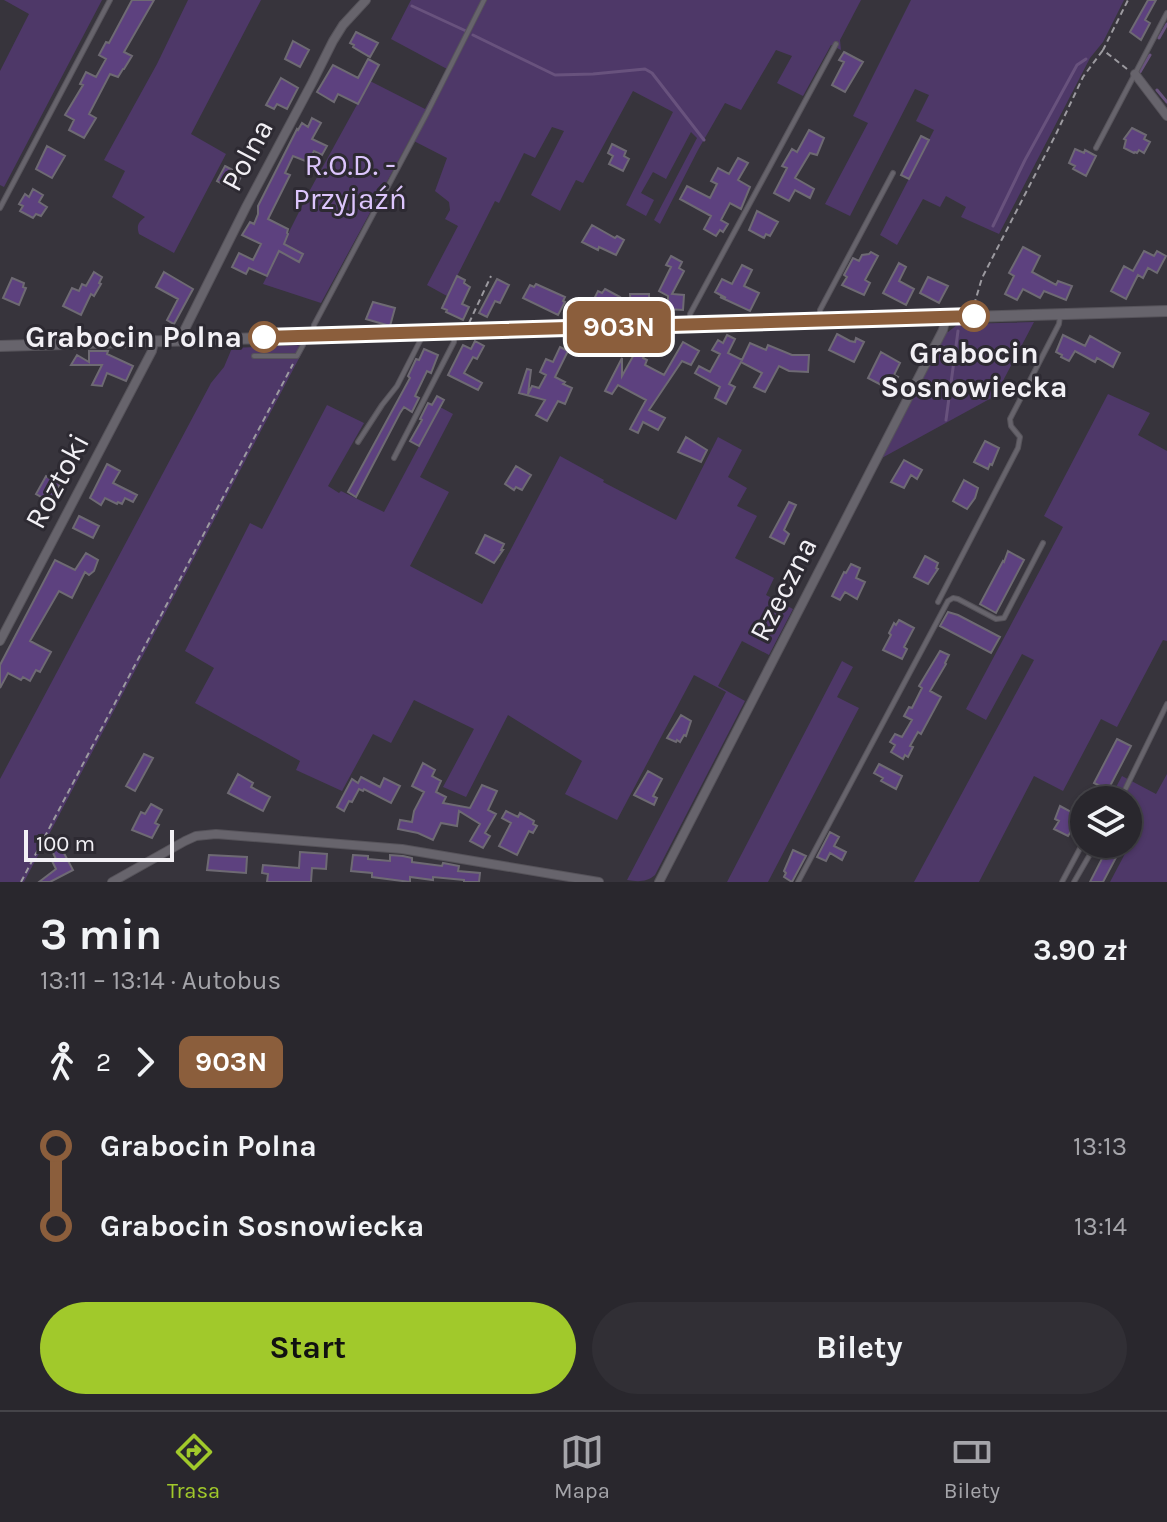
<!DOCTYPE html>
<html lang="pl">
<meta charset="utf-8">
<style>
body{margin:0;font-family:Karla,sans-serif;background:#312f35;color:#f1f3f6;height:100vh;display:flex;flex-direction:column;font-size:30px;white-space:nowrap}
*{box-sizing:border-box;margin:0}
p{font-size:26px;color:#a5a5aa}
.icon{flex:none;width:44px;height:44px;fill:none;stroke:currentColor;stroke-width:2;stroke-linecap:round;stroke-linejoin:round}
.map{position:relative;height:882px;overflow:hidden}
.panel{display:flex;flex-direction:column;background:#29272d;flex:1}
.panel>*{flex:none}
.badge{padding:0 16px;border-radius:12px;font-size:28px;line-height:52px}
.buttons{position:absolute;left:1070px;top:786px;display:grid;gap:16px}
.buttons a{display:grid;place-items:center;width:72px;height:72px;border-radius:50%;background:#29272d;box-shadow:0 2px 6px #0004,0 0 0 2px #454449;font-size:40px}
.scale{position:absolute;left:24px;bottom:20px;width:150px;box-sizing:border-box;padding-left:8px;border:4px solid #f2f0f5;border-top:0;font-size:22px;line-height:28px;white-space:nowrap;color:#f2f0f5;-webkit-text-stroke:6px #2d2a32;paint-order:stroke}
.map>.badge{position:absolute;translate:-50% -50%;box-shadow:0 0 0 4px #fff}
.legs{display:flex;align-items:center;gap:12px;height:88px;padding:0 40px;font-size:26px}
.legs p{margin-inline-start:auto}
.head{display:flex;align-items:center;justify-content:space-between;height:136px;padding:0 40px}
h1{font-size:44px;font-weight:700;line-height:60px}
.button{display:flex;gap:16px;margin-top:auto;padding:16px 40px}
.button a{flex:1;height:92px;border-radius:48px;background:#a1c92b;color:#111;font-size:32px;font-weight:700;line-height:92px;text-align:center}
.button a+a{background:#312f35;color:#f1f3f6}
ul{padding:0 40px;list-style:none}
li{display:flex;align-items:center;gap:28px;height:80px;font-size:30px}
li i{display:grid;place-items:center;width:12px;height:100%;margin:0 10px;background:currentColor}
li i::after{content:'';width:20px;height:20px;margin:-10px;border:6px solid;border-radius:50%;background:#29272d}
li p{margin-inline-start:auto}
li:first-child i{background:linear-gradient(#0000 50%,currentColor 0)}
li:last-child i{background:linear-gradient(currentColor 50%,#0000 0)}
.dock{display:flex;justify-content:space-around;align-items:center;height:112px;border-top:2px solid #454449;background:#29272d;font-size:22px;color:#a5a5aa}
.dock a{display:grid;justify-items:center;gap:4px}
.dock .on{color:#a1c92b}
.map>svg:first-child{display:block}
</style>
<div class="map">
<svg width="1167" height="882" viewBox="0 0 1167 882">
<rect width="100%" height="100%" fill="#37343c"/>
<path fill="#4e3868" d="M4,0H102L4,187L0,185V71L29,14Z
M188,0H261L191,134L226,154L174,253L139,234C136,225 139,222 145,217L112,197L125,171L104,160L157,64Z
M411,0H861L840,40L841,50L831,45L803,96L777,83L792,56L776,50L741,110L725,103L698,150L660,224L654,220L697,138L691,132L666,179L653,172L641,193L654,200L646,216L626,205L673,112L633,91L583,183L576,180L560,211L531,195L564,131L552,127L535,158L524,153L499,203L495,201L447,296L427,285L458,226L445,219L450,210L449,202L435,191L447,158L410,139L321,303L263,284L310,190L370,81L425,109L447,69L391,39Z
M911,0H1124L1103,42L1090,58L999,234L961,217L966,207L946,196L940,207L923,199L897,245L880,235L934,130L916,121L929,95L915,89L850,216L825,204L868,123L853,116Z
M1034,322L995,396L880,459L946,331L948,332L957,325L963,324Z
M306,345L24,882H0V779L211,383L224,367L232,348Z
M1108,394L1150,413L1138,435L1167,451V641L1163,640L1117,727L1101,719L1063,791L1034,776L979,882H914L1034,660L1022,654L986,720L966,709L1063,527L1044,516Z
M327,405L364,423L328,486L339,493L341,491L384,512L440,407L453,414L420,477L449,492L410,566L482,604L560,456L604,480L603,482L676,520L718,437L742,450L728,477L747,488L737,506L757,516L735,558L774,578L766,595L793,609L769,655L742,641L718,686L745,701L655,875C647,882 638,882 627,880L726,692L694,675L617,820L565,794L582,761L508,715L466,797L443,787L474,729L414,700L391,743L373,734L342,791L296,770L300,761L195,703L214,668L185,651L250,523L262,529Z
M842,661L853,667L837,697L859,708L768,882H727Z
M1167,774V882H1110L1128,848L1121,844H1128V800H1109L1122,776L1156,794Z"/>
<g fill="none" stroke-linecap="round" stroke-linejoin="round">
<path stroke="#68527d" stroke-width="3" d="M412,6L466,31
M473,35L555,75L593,74L645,69L652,73L704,140
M1159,38L1167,24
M1140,72L1150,55
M1157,90L1167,102
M993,226L1025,160L1077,65L1086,59
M946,420L958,331"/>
</g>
<path fill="#5d417f" stroke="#6e6a73" stroke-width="2" d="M132,0H154L124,52L132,56L124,69H123L118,77L110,74L89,114L96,118L84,138L69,130L74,120L65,115L83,85L80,84L86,72L96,77L106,59L99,55L106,42L109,43Z
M1148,0H1156L1145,20L1150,23L1141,40L1130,32Z
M356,32L378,43L370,57L353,47L354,45L350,43Z
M293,41L309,50L300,67L285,59Z
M844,52L863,62L845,92L832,85L844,62L839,60Z
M368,59L379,65L358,104L338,94L334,102L317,92L333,65L358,78Z
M281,78L298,88L287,109L277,104L274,109L266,105Z
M312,118L321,123L312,139L327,146L322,155L314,151L308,162L293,156L285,173L290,175L268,219L288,229L287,233L288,234L284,244L303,254L299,262L279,251L267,276L249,268L246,274L232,267L239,253L253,260L261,244L242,235L250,222L254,224L258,214V206L297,129L298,130L302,123L308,127Z
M1132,128L1146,135L1144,139L1150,142L1144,153L1139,150L1137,153L1135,152L1134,153L1124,148L1126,140L1124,139Z
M809,130L824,138L817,155L810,153L795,178L814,189L810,198L795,190L789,201L774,193L787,168L782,166L792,149L797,152Z
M921,136L929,140L909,179L901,175Z
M612,144L626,151L624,156L629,159L623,171L609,164L613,156L608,153Z
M47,146L65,156L52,178L36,169Z
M1075,149L1084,153L1085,150L1096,156L1086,176L1073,169L1075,166L1069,163Z
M738,158L748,163L738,180L750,187L741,209L730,203L721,220L728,224L723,232L720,230L716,236L704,229L711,216L680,199L687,186L710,198L717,184L711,181L718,168L729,174Z
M225,166L242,175L234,190L217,181Z
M33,189L43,195L39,202L47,207L41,216L36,214L33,218L20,211L23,206L19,204L25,194L29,197Z
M757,211L778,222L770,236L766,234L764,238L749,230Z
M592,225L615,238L617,236L624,240L616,255L599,247L598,250L582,242Z
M1023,247L1040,256L1032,272L1056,285L1058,281L1072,286L1066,300L1044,291L1040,298L1023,289L1017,300L1005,294L1014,276L1009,273Z
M1144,251L1154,256L1157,251L1166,256L1157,273L1148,268L1143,278L1138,275L1126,299L1111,291L1124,266L1133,271Z
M871,252L878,256L865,280L870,283L864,295L842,285L847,277L844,275L853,258L859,261L862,255L869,254Z
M671,256L682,262L679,268L684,271L672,294L684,295L683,310L668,309V296L659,291L671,267L666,265Z
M899,263L906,267L899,281L914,289L906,305L883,293Z
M742,265L752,270L744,286L759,293L750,311L720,297L726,298L715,292L722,279L732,284Z
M94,272L102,277L99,283L101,284L94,296L91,294L81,315L63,306L72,288L79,291L82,284L86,286Z
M164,272L193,289L174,324L167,320L178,299L156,287Z
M457,276L465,280L464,283L470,287L462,304L469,307L463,320L446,312L447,310L442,308Z
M928,277L948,286L939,303L920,293Z
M12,278L24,283L23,287L26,288L19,305L3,298Z
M497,279L509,285L500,303L495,301L487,317L479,313Z
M536,284L565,297L563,301L565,302L558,315L523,298L530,285L534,287Z
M605,289L620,297L611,313L592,303L598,291L602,293Z
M630,294H649V313H631Z
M373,302L395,308L390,326L366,319Z
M837,334L850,341L855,342L856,338L864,342L854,362L829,350Z
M727,335L735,339L728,353L742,360L750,343L766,350L768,345L792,355H809L808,372L789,371L779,366L765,392L754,387L762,373L741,362L729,384L735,387L726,404L715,398L720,387L695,373L699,366L710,372L720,354L712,350L718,340L723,343Z
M1063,335L1085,346L1090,336L1120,353L1113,367L1097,358L1095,362L1075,351L1069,361L1061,357L1062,355L1056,352Z
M475,341L484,346L477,359L473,357L464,373L482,383L478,390L448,375L463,345L471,349Z
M641,342L649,346L643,358L647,360L645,365L664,375L683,342L699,351L691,365L682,361L649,410L665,418L658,430L643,422L638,433L630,429L646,400L618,385L612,394L605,391L622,358V376Z
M560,347L568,351L555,377L565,382L563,384L572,388L565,404L558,401L547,421L536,415L545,400L519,393L527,369L531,370L528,394L532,386L539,388L546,375L540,372L546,359L553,362Z
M424,349L438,355L431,373L427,371L415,396L419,398L412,412L404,407L400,413L356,497L348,492L410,378L408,376L416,359L419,360Z
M89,351H108L107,354L133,366L126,381L107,373L102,386L92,385L102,365H71L77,355L89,362Z
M881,352L900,363L894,375L898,377L895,382L896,385H893L891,390L868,378Z
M437,396L444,400L419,446L410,441L422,420L420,419L428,403L432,405Z
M686,437L707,450L701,462L678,452Z
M985,441L999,448L992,465L990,464L988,469L974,462Z
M904,460L922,470L917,479L911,475L904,488L891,482Z
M107,464L120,471L113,483L137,495L133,502L125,498L122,504L118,502L117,504L105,498L101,505L90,498Z
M516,466L531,475L522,490L516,487L514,490L505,484Z
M46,476L60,484L50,502L36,494Z
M964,480L978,488L975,498L967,509L953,501Z
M789,502L796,505L784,530L789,534L784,544L770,537Z
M79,516L99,526L93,538L73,528Z
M485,535L504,544L501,550H503L494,563L476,553Z
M1008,551L1024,560L996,613L980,604L1003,561L1004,562Z
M86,553L98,560L94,571L89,575L85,572L72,598L59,591L30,641L51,652L40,672L36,670L30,681L23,677L21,680L8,673L0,688V665L55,560L75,570Z
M925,556L938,563L936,568L938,569L928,584L914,577Z
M851,564L860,568L856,578L865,582L857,599L845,592L840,600L832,596L844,572L846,573Z
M948,612L958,615L1000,637L991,653L940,626Z
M899,620L914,628L904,647L907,649L902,659L883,650L891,635L889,633L894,623L896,625Z
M940,651L949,655L945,663L946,664L930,691L941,697L921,734L918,732L910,746L913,747L908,757L905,755L903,759L891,752L895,745L890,742L895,734L902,737L912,720L904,716L909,707L912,708L922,688L919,686Z
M681,715L691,721L686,736L684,735L680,742L677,740L676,742L667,738Z
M1117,739L1131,746L1108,790L1094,783Z
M144,754L153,758L135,791L126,786Z
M423,763L435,770L432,776L441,781L436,792L446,797L443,803L470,808L482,785L497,791L488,810L496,814L485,833L490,836L483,848L470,841L480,824L459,811L457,826L441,823L433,840L418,833L398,829L400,820L412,822L414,811L424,792L412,786Z
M879,764L902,776L896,789L881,781L883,778L874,773Z
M648,771L662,779L653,796L657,798L654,805L634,795Z
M238,774L253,783L251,787L270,797L263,811L228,793Z
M361,777L380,787L384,778L400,786L391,803L364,789L363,791L359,789L352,802L349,801L344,811L337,807L352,779L358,783Z
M151,804L162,810L155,823L159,825L152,838L132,830L141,812L145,814Z
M1060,806L1071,812L1073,808L1083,813L1078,826L1075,825L1068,836L1054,829L1059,821L1055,819Z
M506,811L518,817L520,813L534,821L533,824L537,826L533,833L529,831L517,855L499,846L511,823L502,818Z
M830,832L839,837L834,846L846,852L842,860L830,853L826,861L817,857Z
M58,842L73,870L50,882H39L56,869L52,861L56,859L50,847Z
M1109,845L1120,850L1103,882H1090Z
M793,850L806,856L792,882L784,877L786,873L784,871Z
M300,852L327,854L326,869L312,868L311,882H267L268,874L262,873L263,865L299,868Z
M209,855L247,857L246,873L207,870Z
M353,855L368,856V859L390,861V855L403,856L412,858V862L442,866L443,863L459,866L458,871L480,873L479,882H464V880L433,877V880L410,877V882L372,877V873L351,871Z"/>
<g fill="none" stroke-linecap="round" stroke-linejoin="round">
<g stroke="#56535a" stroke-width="6">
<path id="service" d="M1096,148L1167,13
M0,208L110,0
M820,319V310L893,173
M691,323L690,314L836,44
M313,334L314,325L427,113L484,0
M254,356H297L303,345V339
M358,442L382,405L397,386L420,341V336
M394,458L454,342V335
M938,602L1018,448L1020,437L1011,426L1010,419L1059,324L1060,316
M1120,800L1167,704
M798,882L948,601L953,598L958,599L996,619L1004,618L1043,543
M1062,882L1084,841
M1074,882L1096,844"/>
</g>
<g stroke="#56535a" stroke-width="10">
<path id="minor" d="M1135,74L1167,116
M184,340L185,329L246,207L312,83L333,41L343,25L366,0
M0,641L152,351L154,342
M112,882L185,841L196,836L216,834L402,849L599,882
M659,882L943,330L946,317"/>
</g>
<g stroke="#56535a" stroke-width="12">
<path id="tertiary" d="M0,346L1167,311"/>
</g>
<path stroke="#9c9aa0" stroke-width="2" stroke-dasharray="6 4" stroke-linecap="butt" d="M1127,69L1103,50L1128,0
M974,305L982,278L1056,134L1083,77L1103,50
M469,323L491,276
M21,882L293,364"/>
<use href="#service" stroke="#67646c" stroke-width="4"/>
<use href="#minor" stroke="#67646c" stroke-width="8"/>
<use href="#tertiary" stroke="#67646c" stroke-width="10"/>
</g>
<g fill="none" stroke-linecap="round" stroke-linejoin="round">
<g stroke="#fff" stroke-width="18">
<path id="line-1" d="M264,337L974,316"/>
</g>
<use href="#line-1" stroke="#8b5e3c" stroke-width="12"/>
</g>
<g fill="#fff" stroke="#8b5e3c" stroke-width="4">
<circle cx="974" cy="316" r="14"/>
<circle cx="264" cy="337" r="14"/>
</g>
<g text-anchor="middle" stroke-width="6" stroke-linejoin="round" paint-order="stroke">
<g font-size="30" fill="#f2f0f5" stroke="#2d2a32">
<text transform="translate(247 155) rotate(-62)" y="10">Polna</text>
<text transform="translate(57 481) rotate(-62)" y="10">Roztoki</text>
<text transform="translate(783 589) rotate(-63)" y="10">Rzeczna</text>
</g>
<g font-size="30" fill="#dcc5fc" stroke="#2d2a32">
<text x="350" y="175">R.O.D. -<tspan x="350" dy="34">Przyjaźń</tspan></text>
</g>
<g font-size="30" font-weight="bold" fill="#f2f0f5" stroke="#2d2a32" text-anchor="end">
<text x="242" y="347">Grabocin Polna</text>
<text x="974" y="363" text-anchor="middle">Grabocin<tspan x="974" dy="34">Sosnowiecka</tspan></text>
</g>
</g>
</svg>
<div class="buttons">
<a><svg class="icon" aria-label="layers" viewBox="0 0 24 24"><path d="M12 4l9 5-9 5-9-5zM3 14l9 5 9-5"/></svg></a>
</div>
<div class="scale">100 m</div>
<b class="badge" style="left:619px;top:327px;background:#8b5e3c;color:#fff">903N</b>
</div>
<section class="panel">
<div class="head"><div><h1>3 min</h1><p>13:11 – 13:14 · Autobus</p></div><b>3.90 zł</b></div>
<div class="legs"><svg class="icon" aria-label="walk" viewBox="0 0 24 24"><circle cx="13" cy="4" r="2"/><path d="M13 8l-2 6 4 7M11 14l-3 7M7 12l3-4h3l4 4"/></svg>2<svg class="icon" aria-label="forward" viewBox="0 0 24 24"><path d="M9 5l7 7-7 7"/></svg><b class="badge" style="background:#8b5e3c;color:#fff">903N</b></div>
<ul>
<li><i style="color:#8b5e3c"></i><b>Grabocin Polna</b><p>13:13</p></li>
<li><i style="color:#8b5e3c"></i><b>Grabocin Sosnowiecka</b><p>13:14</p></li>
</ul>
<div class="button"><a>Start</a><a>Bilety</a></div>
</section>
<nav class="dock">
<a class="on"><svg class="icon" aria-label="directions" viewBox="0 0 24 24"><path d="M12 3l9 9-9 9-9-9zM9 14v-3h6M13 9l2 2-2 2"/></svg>Trasa</a>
<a><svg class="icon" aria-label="map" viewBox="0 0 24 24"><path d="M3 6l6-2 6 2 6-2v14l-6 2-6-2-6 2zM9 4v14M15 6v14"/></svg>Mapa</a>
<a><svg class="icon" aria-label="tickets" viewBox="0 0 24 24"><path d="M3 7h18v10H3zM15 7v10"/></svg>Bilety</a>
</nav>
